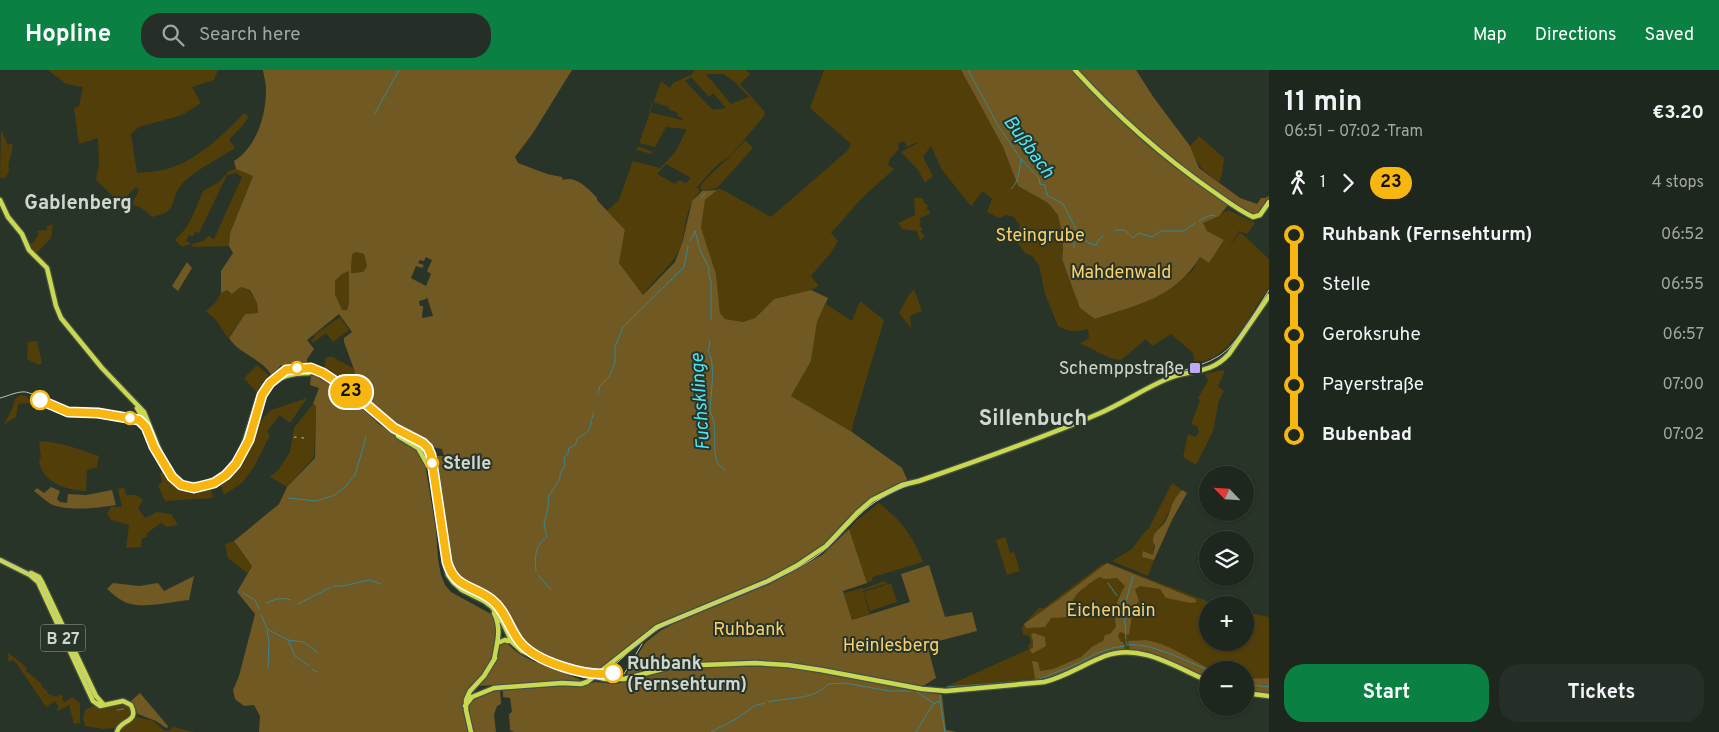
<!DOCTYPE html>
<meta charset="utf-8">
<style>
body{margin:0;font-family:Overpass,sans-serif;background:#262f27;color:#f1f3f6;height:100vh;display:flex;flex-direction:column;font-size:19px;white-space:nowrap}
*{box-sizing:border-box;margin:0}
p{font-size:16px;color:#a1a5a4}
.icon{flex:none;width:28px;height:28px;fill:none;stroke:currentColor;stroke-width:2;stroke-linecap:round;stroke-linejoin:round}
.map{position:relative;flex:1;overflow:hidden}
.sheet{display:flex;flex-direction:column;background:#1e271e;width:450px}
.sheet>*{flex:none}
.badge{padding:0 10px;border-radius:16px;font-size:18px;line-height:32px}
.needle{width:32px;rotate:295deg}
.fabs{position:absolute;left:1199px;top:396px;display:grid;gap:10px}
.fabs a{display:grid;place-items:center;width:55px;height:55px;border-radius:50%;background:#1e271e;box-shadow:0 1px 4px #0004,0 0 0 1px #3c443c;font-size:25px}
.map>.badge{position:absolute;translate:-50% -50%;box-shadow:0 0 0 2px #fff}
.legs{display:flex;align-items:center;gap:8px;height:55px;padding:0 15px;font-size:16px}
.legs p{margin-inline-start:auto}
.headline{display:flex;align-items:center;justify-content:space-between;height:85px;padding:0 15px}
h1{font-size:28px;font-weight:700;line-height:38px}
.button{display:flex;gap:10px;margin-top:auto;padding:10px 15px}
.button a{flex:1;height:58px;border-radius:20px;background:#0b8043;color:#fff;font-size:20px;font-weight:700;line-height:58px;text-align:center}
.button a+a{background:#262f27;color:#f1f3f6}
ul{padding:0 15px;list-style:none}
li{display:flex;align-items:center;gap:18px;height:50px;font-size:19px}
li i{display:grid;place-items:center;width:8px;height:100%;margin:0 6px;background:currentColor}
li i::after{content:'';width:12px;height:12px;margin:-6px;border:4px solid;border-radius:50%;background:#1e271e}
li p{margin-inline-start:auto}
li:first-child i{background:linear-gradient(#0000 50%,currentColor 0)}
li:last-child i{background:linear-gradient(currentColor 50%,#0000 0)}
header{display:flex;align-items:center;gap:30px;box-sizing:border-box;height:70px;padding:0 25px;background:#0b8043;color:#fff}
header strong{font-size:24px}
nav{display:flex;gap:28px;margin-inline-start:auto;font-size:18px}
.search{width:350px;height:45px;background:#262f27;display:flex;align-items:center;gap:12px;box-sizing:border-box;padding:0 18px;border-radius:20px;color:#a1a5a4;font-size:19px}
main{display:flex;flex:1;min-height:0}
.map>svg:first-child{display:block}
</style>
<header>
<strong>Hopline</strong>
<div class="search"><svg class="icon" aria-label="search" viewBox="0 0 24 24"><circle cx="10" cy="10" r="6"/><path d="M15 15l6 6"/></svg>Search here</div>
<nav><a>Map</a><a>Directions</a><a>Saved</a></nav>
</header>
<main>
<div class="map">
<svg width="1269" height="662" viewBox="0 0 1269 662">
<rect width="100%" height="100%" fill="#283428"/>
<path fill="#523e09" fill-rule="evenodd" d="M48,0H218L214,10L192,17L201,33L182,45L139,57L131,64L137,103C150,102 163,101 176,96C198,88 228,61 244,43L249,47L242,56L229,70L235,78C220,88 192,102 182,114C167,132 182,140 152,147L143,139L132,134L139,120L136,117L120,133L96,110L99,93L98,68L79,74L74,38L79,36L83,17L66,14Z
M695,0H746L750,4L740,14L764,41L765,45L732,84L715,97L697,117L700,121C685,135 687,157 681,175C673,197 655,207 643,225L619,193L625,160L607,141L619,130L661,11L670,18L673,13L693,4L692,3ZM706,4H723L735,12L749,27L731,34ZM691,7L709,27L713,23L726,38L713,40L685,11ZM653,32L669,37L668,39L678,43V46L682,48V50L649,42ZM666,57L686,59V61L676,81L660,98L633,91L637,80L651,84L653,82L638,76L639,73L655,77ZM666,94L691,108L686,113L679,110L675,114L657,104Z
M824,0H961L1003,77L1018,116L1048,133L1058,145L1062,164L1063,180L1062,189L1071,212L1095,249L1121,240L1173,217L1192,201L1200,187L1209,193L1224,170L1207,161L1203,153L1228,140L1255,153L1247,164L1239,161L1229,179L1240,162L1269,189C1269,197 1269,209 1269,217C1267,223 1260,231 1256,237C1244,256 1221,296 1194,291L1193,283L1171,264L1152,276L1146,269L1121,290L1110,288L1080,273L1089,268L1088,259C1077,262 1068,262 1058,256L1045,224L1039,195L1032,186L1025,183L1019,175L1016,165L1020,156L1014,147L1006,145L999,148L987,142L992,129L983,121L971,136L942,100L931,76L923,87L933,106L925,113L918,100L901,82L918,73L917,72L907,77L904,71L898,74L899,79L890,89L888,95L894,99L862,128L831,163L838,171L830,184L811,206L819,216L811,220L774,229L755,248L743,252L725,249L720,243L716,204L701,158L705,130L719,118L771,147L847,81L851,74L810,38Z
M1,60L8,75L12,73C14,83 7,89 9,102L4,109L0,107Z
M1199,66L1224,88L1222,105L1219,112C1201,99 1198,97 1190,76Z
M745,70L753,78L717,118L702,121L700,116C714,99 732,87 745,70Z
M236,99L253,106L230,163L229,176L193,177L191,174L182,177L175,170L186,158L193,145L203,121L219,112L229,101ZM236,103L242,107L214,169L208,166L203,171L192,174L186,171L189,165L193,166L195,162L199,163L227,105Z
M914,128H922L925,134L928,135L927,140L930,141V144L919,148L921,152L919,156L923,158L920,162L925,165L922,169L920,170L917,161L902,159L898,153L915,145Z
M53,154L51,168L36,184L29,175L34,172L39,164L37,161L47,160V156Z
M356,182L364,184L367,196L363,202L351,203L352,184Z
M349,200V232L346,240H342L335,224V211L342,204Z
M241,217L249,220L257,233L258,243L245,244L228,268L216,250L206,241L216,232L221,223L227,220L232,224Z
M914,219L922,241L910,246L911,258L899,243L908,226Z
M860,231L884,250L853,354L852,362L791,326L811,291L817,252L826,234L852,251Z
M340,247L349,260L333,272L326,263L313,273L311,270L315,267L314,265Z
M37,271L42,293L39,295L27,289L28,272Z
M326,287H333L354,299L355,302L349,314L324,298Z
M257,295L270,306L279,299L277,303L264,313L269,308L268,307L262,313L258,324L244,308Z
M1222,300L1225,301L1218,316L1224,321L1219,330L1213,361L1196,395L1183,387L1188,364L1195,367L1199,363L1197,356L1191,354L1200,330L1198,328L1208,311L1205,304Z
M20,325L27,326L30,333L18,334L16,347L4,354L12,339L15,329Z
M307,328L290,353L280,345L267,361L270,365L254,397L242,413L224,425L220,413C244,394 249,381 258,351H260L271,340Z
M313,334L316,336L314,387L287,417L270,407L279,399L290,382L294,358Z
M39,371C61,372 78,379 99,386L97,397L87,400L86,421C66,420 42,413 39,390L41,388Z
M164,401L179,418H211L213,428L165,431L158,416L162,412L160,403Z
M1172,413L1182,420C1170,432 1169,450 1156,461L1153,485L1144,481L1142,487L1154,490L1148,506L1112,491L1132,479L1147,459L1148,460Z
M124,417L126,425H136L143,430L138,438L145,448L157,442L171,444L178,455L167,457L161,453L147,463V467L142,468L141,477L126,478L129,455L111,450L107,443L111,437H122L118,419Z
M879,433C901,450 913,466 923,492L873,507L872,511L867,513L849,459L857,450Z
M1005,467L1010,483L1014,482L1020,501L1007,505L996,470Z
M234,471L252,496L247,503L228,488L225,474Z
M1108,493L1217,535H1208V572H1245V542L1269,547V624L1245,620V600H1208L1207,609C1173,593 1139,571 1101,585C1087,590 1075,598 1062,603C1055,605 1047,607 1039,608L1032,591L1035,609L945,617L1029,579L1028,576L1031,573L1029,566L1023,565L1022,558L1023,555L1039,538H1044L1101,495Z
M884,511L888,513L863,521L870,544L852,550L844,523L862,518L863,519Z
M891,513L897,532L870,541L864,522Z
M9,583L27,598L26,601L42,614L41,616L47,621L48,624L57,627L60,624L63,626L62,629L65,632L72,627L80,633V653L74,654L69,635L58,641L57,638L59,637L55,631L46,637L17,594L13,590L9,592L7,589L9,587L7,584Z
M122,633L126,634L130,637V645C126,651 119,651 115,658L104,659L85,656L83,648L85,640L93,636L102,639Z
M134,646L153,651L165,661H169L173,657L194,662H118Z"/>
<path fill="#705923" fill-rule="evenodd" d="M263,0H572L533,63L515,87L518,93L547,104L562,107L563,110C576,105 589,119 597,128V130L625,160L619,193L643,225L675,192L683,170L692,131L702,121L717,120L705,130L701,158L716,204L720,243L725,249L743,252L755,248L774,229L811,220L828,228L817,252L811,291L791,326L852,362L902,398L907,409L906,411C882,418 861,435 844,453C835,463 828,473 818,480C783,505 742,520 702,536C687,542 671,547 657,555C639,565 607,602 589,601C572,600 534,585 523,573C512,561 507,545 497,532C483,514 460,517 451,495L434,386H444L442,379L432,377L399,358L347,317L355,302L344,272V268L352,262L339,244L307,270L314,279L307,289V294L288,295L285,297L281,295L278,299L271,305C265,291 238,283 229,268L245,244L258,243L257,233L250,220L241,217L232,224L227,220L221,223V201L233,183L229,176L230,163L253,106L236,99L234,91C257,76 266,46 266,19C266,13 264,7 263,0ZM356,182L364,184L367,196L363,202L351,203L352,184ZM426,187L432,190L427,201L431,204L426,216L411,208L416,196L422,198L424,195L418,193L420,190L424,191ZM349,201V232L347,240H342L335,224V211L342,204ZM427,227L433,246L422,248L423,236H420L419,231L426,229Z
M961,0H1073C1117,52 1171,99 1229,134L1219,146L1203,153L1207,161L1224,170L1209,193L1200,187C1174,229 1138,234 1095,249L1080,238L1062,189L1063,180L1062,164L1058,145L1048,133L1018,116L1003,77Z
M1078,0H1136L1154,28L1190,76L1199,98L1240,128L1257,134L1261,128H1265L1269,126C1269,131 1263,143 1257,144C1251,145 1241,137 1236,134C1178,99 1124,51 1078,0Z
M187,192L192,198L178,221L172,216Z
M311,305L316,306L353,330L379,354L414,377L425,394L436,460L438,489L441,505L445,515L451,522L491,544L496,552L498,564L493,585L485,601L470,616L464,627L467,635L486,622L500,618L501,634L497,636L494,645L496,662H259L260,646L254,635L244,636L235,629L233,620L239,606L255,544L237,522L252,496L234,471L279,434L287,417L315,388L316,336L313,334L319,318L310,315Z
M51,417L60,421L57,429L60,432L67,433L68,424L86,425L112,420L116,435C99,438 69,441 53,435C46,432 40,425 34,421L37,418L44,423Z
M1182,420L1187,423L1172,450L1154,490L1142,487L1143,481L1153,485L1155,476C1153,472 1152,470 1154,465C1157,459 1162,457 1165,452C1172,440 1170,432 1182,420Z
M849,459L867,513L843,521L852,550L910,532L901,504L929,495L945,547L972,542L977,561L927,574L936,608L923,616L786,592L677,594L652,597L629,605L627,603L645,573L660,561L675,553L770,514L822,485Z
M1107,493L1195,529L1197,532L1191,533L1166,528L1160,519L1140,516L1135,519L1139,531L1133,540L1129,565L1120,562L1118,566L1121,572H1123L1125,580C1091,582 1069,608 1035,609L1032,591L1038,592L1040,601L1053,599L1081,587L1093,576L1103,571L1105,565L1110,564L1116,557C1113,540 1117,530 1125,516L1117,508L1105,509L1099,507C1081,520 1071,524 1068,547L1051,548L1045,557L1026,558L1024,554L1058,530Z
M194,506L189,530C171,532 138,540 123,531C117,528 112,523 107,519L113,513L139,516L158,513L164,521Z
M1034,563L1045,567L1046,576L1032,584L1030,579L1033,578V571L1031,564Z
M503,568C521,592 541,592 567,604C572,606 576,608 581,610L580,612L571,611L477,616L493,596Z
M1146,570C1169,574 1191,589 1211,600H1208L1207,607L1150,582L1130,579L1128,571Z
M774,596L819,602L942,625L946,660L957,662H514L510,660L509,644L512,642L510,628L503,627V618L568,614L580,616L595,612L614,614L641,609L672,598Z
M1269,608V623L1245,620V609Z
M140,623L168,656V657L166,658L156,651L138,644L131,631Z"/>
<g fill="none" stroke-linecap="round" stroke-linejoin="round">
<path stroke="#398891" stroke-width="1" d="M968,0L999,57L1021,89L1039,108L1040,114L1045,115L1047,125L1063,134L1076,159L1077,171L1074,172V178
M375,43L399,0
M1011,119C1019,112 1019,100 1021,90
M62,124L67,132L72,130
M701,128L705,123
M1199,151L1208,146L1215,145
M1115,160H1125L1133,168L1139,163L1152,167L1161,161H1184L1195,153
M695,161L700,180L709,198V204L711,213V250
M1077,162C1082,167 1088,175 1096,175L1099,169L1103,166
M690,171L695,161
M709,270L710,273L708,281C716,292 711,324 710,338C710,342 712,345 713,349C717,364 712,380 718,395L725,400
M598,323L600,316L609,307L615,293V277L623,257L684,197L688,176
M592,348L594,343
M288,428L316,431L335,425L346,416L355,405L366,367
M536,501C535,489 534,475 547,467L544,455L549,432L548,427L560,409V404L565,395L564,388L568,383L569,378L575,375L578,368C585,365 592,359 591,350
M538,505L551,520
M1108,513L1117,526
M333,516H343L369,510L381,514
M243,523L255,530L259,539
M1120,530L1124,539
M266,533C275,529 281,527 291,530
M298,534L331,517
M261,544L267,559L288,570L295,586L309,596
M267,560L269,571L268,597
M1126,569L1124,539L1133,506
M288,570L304,572L318,583
M1126,571L1127,575C1150,572 1186,591 1208,600
M312,599L317,602
M1245,614L1269,617
M947,617L1037,610L1079,593L1097,583L1112,578L1125,576
M917,622L935,634
M940,631L945,662
M768,632C787,627 813,631 828,614L845,613L889,621H912
M117,640L124,639
M711,662L736,649L754,636L765,633
M916,662L933,634L940,631V625"/>
<g stroke="#465146" stroke-width="7">
<path id="major" d="M1075,0C1116,45 1161,85 1211,120C1224,129 1238,140 1253,147L1260,145L1269,132
M0,130L8,147L22,164L29,180L47,198L56,236L61,248L102,298L144,342L161,384L172,403L181,412L189,415L203,414L216,409L227,401L238,387L243,377L258,329L265,315L275,306L298,300H309L318,303L354,326L390,357L419,374L426,382L430,392L445,493L448,505L453,512L462,520L484,531L492,537L503,553L512,572L522,581L560,598L605,609H624L674,596L755,593L788,595L821,600L922,619L946,621L1044,612C1065,607 1084,594 1105,586C1141,573 1175,597 1208,611
M137,338C142,346 145,355 148,363C154,379 161,397 173,411C180,419 190,421 201,419C234,412 248,381 256,351C259,339 261,326 270,316C280,305 295,303 309,303
M398,366L418,378L427,394
M0,490L30,505L38,512L93,631L100,636L123,631L131,635C140,653 120,649 117,662
M31,503L39,507L42,512L96,626L104,635
M494,543C502,559 497,573 494,590
M500,572L505,570L508,571
M1245,623L1269,626
M465,636L472,627L494,618L562,613L581,614L587,612L657,557L768,511L796,496L826,476L857,443L872,430L902,415L919,411C980,390 1040,369 1098,344C1122,334 1143,319 1167,309C1190,299 1210,305 1229,284L1269,226
M471,662L466,640V630L470,621L484,606L495,588"/>
</g>
<use href="#major" stroke="#c9d84e" stroke-width="4.5"/>
<path stroke="#bbc2bb" stroke-width="1" d="M1182,301C1194,297 1208,293 1219,286C1239,273 1256,241 1269,220
M0,328C8,326 18,321 26,322C42,326 55,338 71,341C79,342 86,341 94,341C102,341 136,346 142,350C148,355 150,363 153,370C162,392 174,423 203,416C248,405 246,359 260,325C264,317 270,310 277,304C309,277 356,323 380,344C387,350 393,356 401,360C415,368 429,371 434,388L448,489C456,523 484,514 501,538C509,549 513,563 523,573C537,589 590,610 610,598C617,594 623,587 629,581C640,571 650,563 663,556C711,532 764,519 811,490C830,478 842,461 858,446C872,432 890,422 909,415
M0,489L32,505L39,511L92,624
M624,604L642,574"/>
<path stroke="#bbc2bb" stroke-width="1" stroke-dasharray="2.5 5" stroke-linecap="butt" d="M294,367L304,368"/>
</g>
<g fill="none" stroke-linecap="round" stroke-linejoin="round">
<g stroke="#fff" stroke-width="11">
<path id="line-1" d="M40,330L68,342L98,343L139,350L146,357L154,377L172,407L181,415L194,418L214,413L226,405L236,394L249,370L262,325L270,313L286,300L311,298L323,303L353,323L394,358L423,373L428,378L431,385L447,492C455,519 473,515 492,530C505,540 509,558 519,571C535,592 588,608 613,603"/>
</g>
<use href="#line-1" stroke="#f8b710" stroke-width="8"/>
</g>
<g fill="#fff" stroke="#f8b710" stroke-width="2.5">
<circle cx="297" cy="298" r="6"/>
<circle cx="40" cy="330" r="9"/>
<circle cx="130" cy="348" r="6"/>
<circle cx="432" cy="393" r="6"/>
<circle cx="613" cy="603" r="9"/>
</g>
<rect fill="#bda9f5" stroke="#283428" stroke-width="2" x="1189" y="292" width="12" height="12" rx="2.5"/>
<g text-anchor="middle" stroke-width="4" stroke-linejoin="round" paint-order="stroke">
<rect fill="#283428" stroke="#9ea69e" stroke-width="1" x="40.5" y="554.5" width="45" height="27" rx="4"/>
<g font-size="16" font-weight="bold" fill="#d0d7d0">
<text x="63" y="574">B 27</text>
</g>
<g font-size="18" fill="#fdd06e" stroke="#283428">
<text x="1040" y="171">Steingrube</text>
<text x="1121" y="208">Mahdenwald</text>
<text x="1111" y="546">Eichenhain</text>
<text x="749" y="565">Ruhbank</text>
<text x="891" y="581">Heinlesberg</text>
</g>
<g font-size="18" fill="#d0d7d0" stroke="#283428" text-anchor="end">
<text x="1184" y="304">Schemppstraße</text>
</g>
<g font-size="18" font-weight="bold" fill="#d0d7d0" stroke="#283428" text-anchor="start">
<text x="443" y="399">Stelle</text>
<text x="627" y="599">Ruhbank<tspan x="627" dy="21">(Fernsehturm)</tspan></text>
</g>
<g font-size="19" font-style="italic" fill="#4de6f7" stroke="#283428">
<text transform="translate(1030 76) rotate(54)" y="7">Bußbach</text>
<text transform="translate(699 332) rotate(-94)" y="7">Fuchsklinge</text>
</g>
<g font-size="20" font-weight="bold" fill="#d0d7d0" stroke="#283428">
<text x="78" y="139">Gablenberg</text>
</g>
<g font-size="22" font-weight="bold" fill="#d0d7d0" stroke="#283428">
<text x="1033" y="355">Sillenbuch</text>
</g>
</g>
</svg>
<div class="fabs">
<a><svg class="needle" viewBox="-14 -14 28 28"><path d="M0-13l5 13h-10z" fill="#e53935"/><path d="M0 13l5-13h-10z" fill="#a1a5a4"/></svg></a>
<a><svg class="icon" aria-label="layers" viewBox="0 0 24 24"><path d="M12 4l9 5-9 5-9-5zM3 14l9 5 9-5"/></svg></a>
<a>+</a>
<a>−</a>
</div>
<b class="badge" style="left:351px;top:322px;background:#f8b710;color:#111">23</b>
</div>
<section class="sheet">
<div class="headline"><div><h1>11 min</h1><p>06:51 – 07:02 · Tram</p></div><b>€3.20</b></div>
<div class="legs"><svg class="icon" aria-label="walk" viewBox="0 0 24 24"><circle cx="13" cy="4" r="2"/><path d="M13 8l-2 6 4 7M11 14l-3 7M7 12l3-4h3l4 4"/></svg>1<svg class="icon" aria-label="forward" viewBox="0 0 24 24"><path d="M9 5l7 7-7 7"/></svg><b class="badge" style="background:#f8b710;color:#111">23</b><p>4 stops</p></div>
<ul>
<li><i style="color:#f8b710"></i><b>Ruhbank (Fernsehturm)</b><p>06:52</p></li>
<li><i style="color:#f8b710"></i><span>Stelle</span><p>06:55</p></li>
<li><i style="color:#f8b710"></i><span>Geroksruhe</span><p>06:57</p></li>
<li><i style="color:#f8b710"></i><span>Payerstraße</span><p>07:00</p></li>
<li><i style="color:#f8b710"></i><b>Bubenbad</b><p>07:02</p></li>
</ul>
<div class="button"><a>Start</a><a>Tickets</a></div>
</section>
</main>
